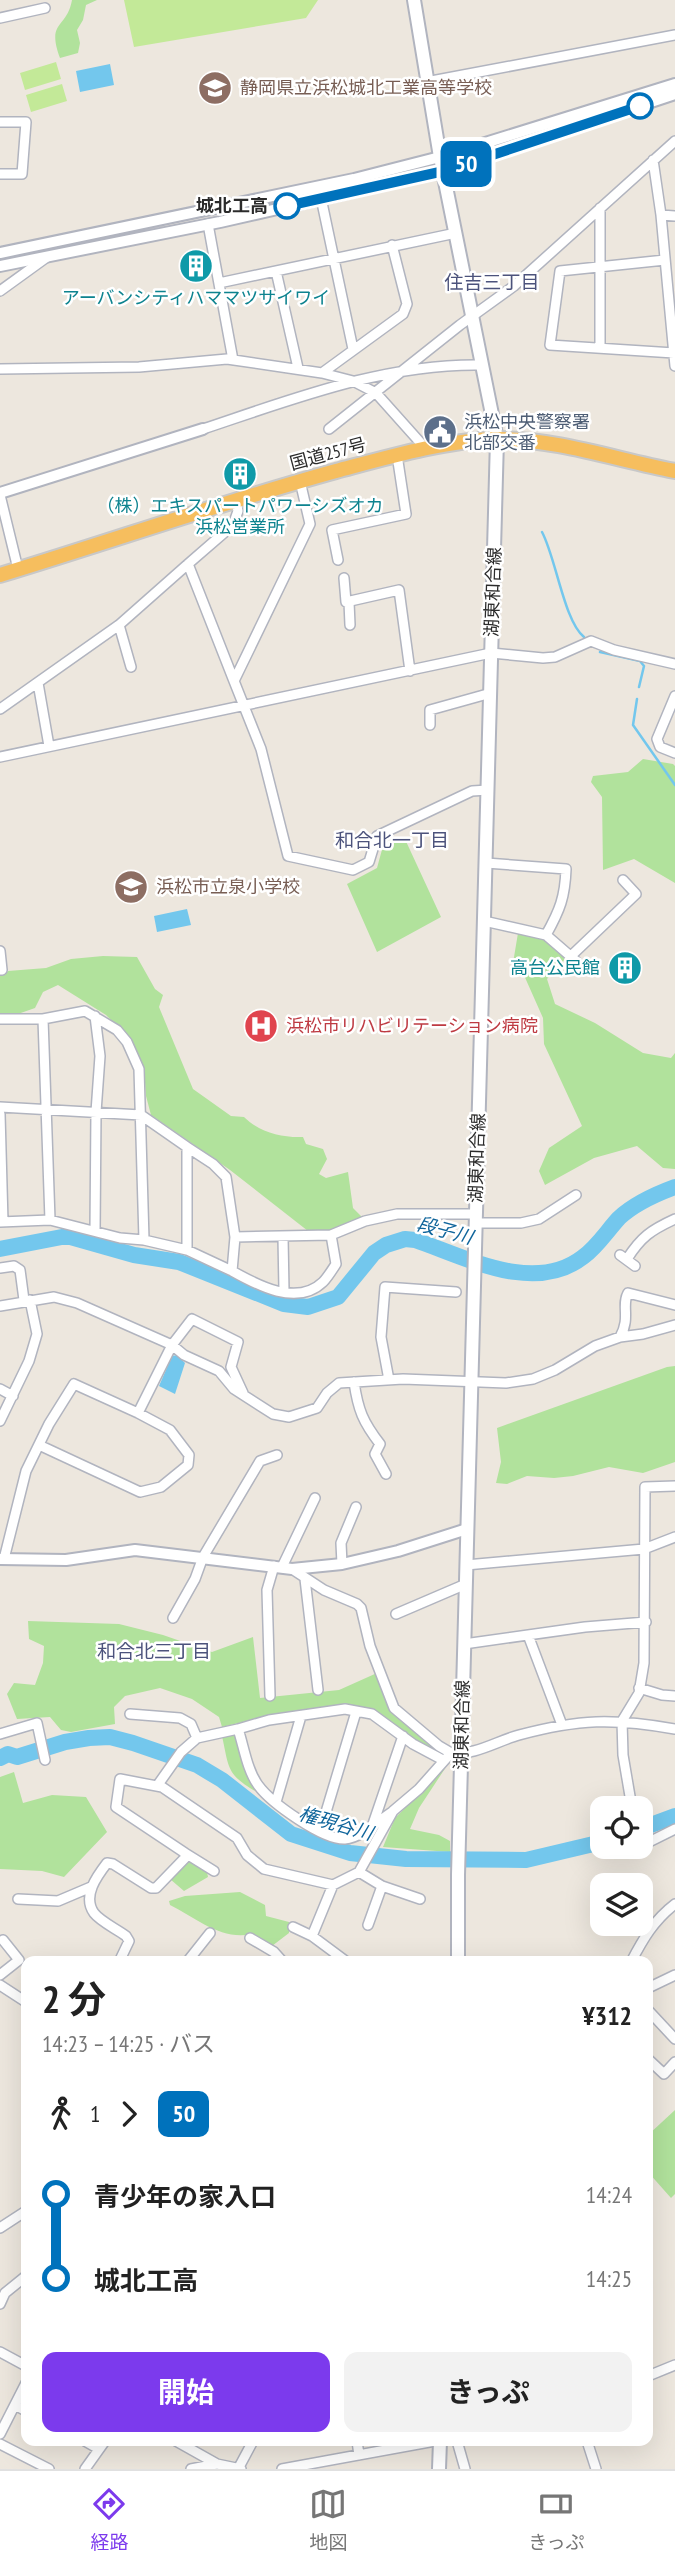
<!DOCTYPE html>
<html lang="ja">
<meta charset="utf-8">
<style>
body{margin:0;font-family:"PT Sans Narrow","Noto Sans JP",sans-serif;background:#f2f2f2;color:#222;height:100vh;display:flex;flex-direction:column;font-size:26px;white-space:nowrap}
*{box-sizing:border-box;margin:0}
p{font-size:23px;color:#767676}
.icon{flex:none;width:38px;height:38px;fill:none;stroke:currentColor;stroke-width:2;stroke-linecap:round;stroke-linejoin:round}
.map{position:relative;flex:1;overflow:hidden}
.panel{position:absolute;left:21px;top:1956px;width:632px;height:490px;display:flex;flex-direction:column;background:#fff;border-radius:14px;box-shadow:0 7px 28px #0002}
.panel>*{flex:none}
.badge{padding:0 14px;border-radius:10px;font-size:24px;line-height:46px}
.fabs{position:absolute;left:590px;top:1796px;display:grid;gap:14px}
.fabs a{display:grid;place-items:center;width:63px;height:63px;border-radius:14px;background:#fff;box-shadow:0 7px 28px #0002;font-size:35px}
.map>.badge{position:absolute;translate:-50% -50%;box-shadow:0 0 0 4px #fff}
.legs{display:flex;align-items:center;gap:10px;height:77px;padding:0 21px;font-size:23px}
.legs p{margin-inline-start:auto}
.summary{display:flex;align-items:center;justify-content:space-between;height:119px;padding:0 21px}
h1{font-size:38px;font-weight:700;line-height:52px}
.cta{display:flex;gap:14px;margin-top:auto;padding:14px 21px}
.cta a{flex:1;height:80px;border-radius:14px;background:#7c3aed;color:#fff;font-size:28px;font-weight:700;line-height:80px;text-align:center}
.cta a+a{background:#f2f2f2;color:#222}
ul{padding:0 21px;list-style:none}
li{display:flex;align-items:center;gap:24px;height:84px;font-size:26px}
li i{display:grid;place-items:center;width:10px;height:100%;margin:0 9px;background:currentColor}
li i::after{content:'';width:18px;height:18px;margin:-9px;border:5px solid;border-radius:50%;background:#fff}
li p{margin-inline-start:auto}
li:first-child i{background:linear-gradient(#0000 50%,currentColor 0)}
li:last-child i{background:linear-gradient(currentColor 50%,#0000 0)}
.menu{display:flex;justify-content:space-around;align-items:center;height:98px;border-top:2px solid #e0e0e0;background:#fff;font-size:19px;color:#767676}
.menu a{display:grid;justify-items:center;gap:4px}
.menu .selected{color:#7c3aed}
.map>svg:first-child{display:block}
</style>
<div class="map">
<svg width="675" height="2469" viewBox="0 0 675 2469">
<rect width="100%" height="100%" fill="#ede7de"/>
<path fill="#b1e29c" d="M72,0H97L86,5L83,20L77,30L80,43L78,53L60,58C46,20 67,29 72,0Z
M643,759L673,764L675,766V883L634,859L603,870L602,797L591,782L593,776L628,772Z
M404,837L441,917L377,952L347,884L377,868L383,846Z
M518,933L543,938L565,959L547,979L555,1004L595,1023L643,1053L671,1058L675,1053V1169L663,1168L637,1146L594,1158L545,1185L539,1171L549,1148L582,1126L544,1044L543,1018L523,973L512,969Z
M103,956L137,957L155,989L163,995L159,1007L193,1089L231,1116L244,1117C259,1132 282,1138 303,1137L306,1144L323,1149L327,1159L319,1174L326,1178L348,1172L353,1208L362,1217L331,1230L308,1231L230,1170L151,1115L146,1096L144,1069L133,1042L106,1015L58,985L43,992L35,1008L15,1015L0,1016V975H5L8,971L46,968L71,959Z
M675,1366V1462L643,1473L609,1467L573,1476L554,1478L527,1476L507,1484L496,1483L501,1462L497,1428L667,1367Z
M28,1621L119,1624L163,1635L212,1652L253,1637L260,1698L339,1690L377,1673L399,1719L441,1752L437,1754L354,1709V1706L279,1713L222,1727L219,1717L192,1699L160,1688L125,1696L114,1707L115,1724L71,1732L61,1730L50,1717L17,1719L7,1694L14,1683L35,1685L43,1663L44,1646L29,1639Z
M236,1735L255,1791C226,1774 229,1767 222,1736Z
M446,1767L419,1808L410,1829L439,1835L450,1841V1852L383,1847L395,1818Z
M14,1772L23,1803L52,1795L86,1797L107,1832L64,1877L42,1871L0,1869V1777Z
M188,1859L207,1872L208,1877L184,1891L170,1879Z
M240,1892L265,1905L266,1916L289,1922V1933L272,1946L252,1934C222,1941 196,1918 170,1905L169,1901L185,1896Z
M675,2110V2194L671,2198L648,2172V2135Z"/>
<path fill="#c3e998" d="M124,0H318L306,18L134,47Z
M56,62L61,79L25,90L20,73Z
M62,84L67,101L31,112L26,95Z"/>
<path fill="#73c7ed" d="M110,64L114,85L80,92L76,71Z
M187,909L191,925L157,932L154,916Z
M177,1355L185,1363L175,1394L159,1386L172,1356Z"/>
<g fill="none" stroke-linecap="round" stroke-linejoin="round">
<path stroke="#73c7ed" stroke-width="2.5" d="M542,532C556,558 564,621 584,637
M600,652L640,661L644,666L639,687
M637,699L633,725L675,785"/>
<path stroke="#73c7ed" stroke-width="16" d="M0,1249L67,1236L134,1255L179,1262L284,1304L308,1307L338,1297L374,1253L386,1245L405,1239L415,1240C465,1257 534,1295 583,1257C597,1247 607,1231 619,1218C634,1204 656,1194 675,1187
M0,1758L8,1754L17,1757L65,1742L89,1738L110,1737L133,1743L197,1765L222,1780L291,1834L350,1853L406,1859L526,1860L602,1842
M640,1829L675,1816"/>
<g stroke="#b1b4bf" stroke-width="12">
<path id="minor" d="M0,18L45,8
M426,82L675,35
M0,122H26L22,174H0
M653,160L661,215L675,366
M321,198L353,349
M600,208V348
M661,215L675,216
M208,224L233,360
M665,260L560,271L550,345L674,353
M276,271L298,368
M219,283L456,233
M0,291L47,257
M0,369L139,367L227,359L322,373L353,381L376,393L426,449
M322,373L403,314L407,304L392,245
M203,429C293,399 386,363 482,365
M329,429L460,325L514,286L675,141
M300,481L310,524L234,681L261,749L288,856L353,870L369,862L377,836L472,791L488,790
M0,495L18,569
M338,560L332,530L406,514L397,455
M188,564L234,681
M344,578L346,602L399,590L410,671
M349,602L350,625
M119,625L131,667
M38,683L49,746
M675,696L657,739L660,747L675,753
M0,709L119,625L188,564L233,525L238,511L236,501
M430,725V710L491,693
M0,757L491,653L543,658L555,657L591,641L614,650L675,664
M486,863L566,869C565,897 560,910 546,935
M484,921L546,935L576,961
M0,951L2,970H0
M572,955L636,894L623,880
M95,1016L100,1056L96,1112L95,1231
M0,1019H43L85,1011L117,1030L127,1042L139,1069L144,1240L120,1238L50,1220L0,1222
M43,1019L50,1220
M0,1107L141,1115L187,1147V1250L144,1240
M0,1114L3,1222
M475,1223H521L539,1219L576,1195
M235,1237L331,1235L365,1221L397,1214H475
M283,1237L284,1291
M187,1250L232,1271L235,1237L226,1177L213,1164L187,1147
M620,1255L635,1266
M627,1259C641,1237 651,1230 675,1219
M0,1268L14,1266L20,1270L24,1300
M232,1271C257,1285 297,1307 323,1282C328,1277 332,1270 336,1264L331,1235
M0,1306L54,1297L77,1303L172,1345L184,1355L219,1371L234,1389L273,1414L289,1417L317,1408L327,1393L339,1383L403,1379L506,1383L533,1379L555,1370L595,1346L620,1337L643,1334L675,1325
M620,1337C631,1318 621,1305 628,1293L675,1305
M389,1380L381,1337L385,1287L456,1292
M354,1382C358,1410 363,1422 380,1444L375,1454L386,1474
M0,1389L13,1396
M138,1413L172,1345L192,1319L238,1342L231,1367L243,1393
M0,1421L29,1361L37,1334L30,1300
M4,1559L26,1471L49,1424L74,1384L138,1413L170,1430L189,1455L188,1465L161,1487L140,1492L39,1445
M342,1564L341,1543L356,1507
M466,1565L644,1549L675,1537
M282,1567L315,1498
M292,1569L324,1590L357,1604L361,1608L370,1646L394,1708L439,1746L451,1753
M305,1579L318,1690
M396,1614L466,1584
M173,1618L195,1579L203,1557L260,1461L277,1455
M528,1635L562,1725
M464,1644L585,1627L646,1622
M639,1688L662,1695L675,1696
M270,1696L267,1590L274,1566
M130,1714L180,1718L191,1724L197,1738
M238,1729L269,1720L345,1709L372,1714L413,1744L443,1760
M0,1734L37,1723L45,1760
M157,1786L181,1752L197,1738L238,1729C244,1747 247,1770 258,1785C271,1803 323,1840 345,1839C361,1838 378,1821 392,1812
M276,1802L301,1716
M632,1808L623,1755L622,1721L639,1693L644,1663L645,1487L675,1486
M373,1824L403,1736
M320,1832L356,1712
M640,1832L645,1844L675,1829
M185,1853L214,1871
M359,1872L382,1886L420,1899
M333,1885L312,1936L347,1962
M18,1899L58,1901L91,1887
M368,1925L382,1886
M293,1927L312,1936
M250,1938L274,1952L283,1962
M119,1962L129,1941L126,1936C117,1929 101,1922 94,1913C82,1896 97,1876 107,1863L113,1864L151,1888H156L185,1858V1853L116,1807L120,1779L162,1787L237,1838L247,1855L264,1869L333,1885L359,1872L393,1811L419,1789L451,1753C474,1756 497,1741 519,1735C579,1719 613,1718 675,1729
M187,1962L210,1933
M631,1962C643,1939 654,1920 675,1904
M0,1975L19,1960L3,1940
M0,1985L26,2002
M648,1988L675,1975
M648,2010L675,2039
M648,2059L664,2074L675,2062
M0,2228L26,2211
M0,2304L5,2293L26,2276
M0,2352L26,2366
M648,2376L675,2365
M15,2405L26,2411
M0,2434L26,2383
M85,2441L99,2449
M176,2441L217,2464L241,2469
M357,2441L359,2455
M457,2441L465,2469
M587,2441L596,2469
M0,2444L49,2469
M85,2469L105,2441
M191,2469L217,2464
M238,2469L253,2441
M282,2469L435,2441"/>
</g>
<g stroke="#b1b4bf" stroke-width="14">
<path id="tertiary" d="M0,253L354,179L440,157L675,84
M0,266L220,222L444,171L675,94
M0,493L203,429
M0,1559L66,1560L135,1550L292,1569L342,1564L398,1551L467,1529"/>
</g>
<g stroke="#b1b4bf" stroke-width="16">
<path id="secondary" d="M414,0L440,157L497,439L458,1875V1962
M439,2469L440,2441"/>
</g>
<g stroke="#c8c8c8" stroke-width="18">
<path id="trunk" d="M0,575C112,541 223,502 336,471C385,458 446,440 497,439C557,439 617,460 675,471"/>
</g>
<use href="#minor" stroke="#fff" stroke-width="9"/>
<use href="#tertiary" stroke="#fff" stroke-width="10"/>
<use href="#secondary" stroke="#fff" stroke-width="12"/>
<use href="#trunk" stroke="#f6be5e" stroke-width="14"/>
</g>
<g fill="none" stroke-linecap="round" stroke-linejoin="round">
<g stroke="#fff" stroke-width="16">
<path id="line-1" d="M287,206L444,171L640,106"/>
</g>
<use href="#line-1" stroke="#0072bc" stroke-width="10"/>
</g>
<defs>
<g id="school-disc" transform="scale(1.75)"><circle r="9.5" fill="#8d6e63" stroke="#fff"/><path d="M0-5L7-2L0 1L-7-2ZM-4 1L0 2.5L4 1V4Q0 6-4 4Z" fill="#fff"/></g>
<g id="building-disc" transform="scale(1.75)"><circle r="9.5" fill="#0f9aa8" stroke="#fff"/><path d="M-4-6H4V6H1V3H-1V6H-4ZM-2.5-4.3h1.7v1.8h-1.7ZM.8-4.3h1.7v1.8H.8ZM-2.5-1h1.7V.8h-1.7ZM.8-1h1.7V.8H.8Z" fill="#fff"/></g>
<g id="civic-disc" transform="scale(1.75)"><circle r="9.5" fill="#5c6f8a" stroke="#fff"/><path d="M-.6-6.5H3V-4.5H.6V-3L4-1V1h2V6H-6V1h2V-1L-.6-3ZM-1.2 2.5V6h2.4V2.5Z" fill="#fff"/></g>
<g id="hospital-disc" transform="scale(1.75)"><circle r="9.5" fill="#e0444e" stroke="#fff"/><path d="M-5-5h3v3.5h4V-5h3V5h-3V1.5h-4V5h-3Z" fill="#fff"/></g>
</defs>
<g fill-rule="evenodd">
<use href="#school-disc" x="215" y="88"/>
<use href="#building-disc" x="196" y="266"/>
<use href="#civic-disc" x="440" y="432"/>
<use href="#building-disc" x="240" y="474"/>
<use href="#school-disc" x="131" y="887"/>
<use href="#building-disc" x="625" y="968"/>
<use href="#hospital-disc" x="261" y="1026"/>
</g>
<g fill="#fff" stroke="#0072bc" stroke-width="3.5">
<circle cx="640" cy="106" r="12"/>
<circle cx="287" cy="206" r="12"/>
</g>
<g text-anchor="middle" stroke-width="5" stroke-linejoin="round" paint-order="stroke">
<g font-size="18" fill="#785e54" stroke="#fff" text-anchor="start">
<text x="240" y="94">静岡県立浜松城北工業高等学校</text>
<text x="156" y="893">浜松市立泉小学校</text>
</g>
<g font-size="18" font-weight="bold" fill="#2b2b2b" stroke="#fff" text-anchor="end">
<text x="268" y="212">城北工高</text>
</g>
<g font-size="18" fill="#0d838f" stroke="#fff">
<text x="196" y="304">アーバンシティハママツサイワイ</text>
<text x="240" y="512">（株）エキスパートパワーシズオカ<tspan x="240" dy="21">浜松営業所</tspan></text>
<text x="600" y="974" text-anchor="end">高台公民館</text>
</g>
<g font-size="18" fill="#4e5e75" stroke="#fff" text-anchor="start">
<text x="464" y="428">浜松中央警察署<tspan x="464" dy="21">北部交番</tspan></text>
</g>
<g font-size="18" fill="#2b2b2b" stroke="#fff">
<text transform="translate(328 454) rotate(-15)" y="6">国道257号</text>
<text transform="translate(493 592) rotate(-88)" y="6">湖東和合線</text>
<text transform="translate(477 1158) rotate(-88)" y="6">湖東和合線</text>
<text transform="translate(462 1725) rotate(-89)" y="6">湖東和合線</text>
</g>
<g font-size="18" fill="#be3a42" stroke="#fff" text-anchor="start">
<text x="286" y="1032">浜松市リハビリテーション病院</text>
</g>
<g font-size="19" fill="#4c537c" stroke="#fff">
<text x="492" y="289">住吉三丁目</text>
<text x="392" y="847">和合北一丁目</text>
<text x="154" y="1658">和合北三丁目</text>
</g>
<g font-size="19" font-style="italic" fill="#10659b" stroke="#fff">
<text transform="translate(445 1230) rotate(15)" y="7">段子川</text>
<text transform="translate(336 1823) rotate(16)" y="7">権現谷川</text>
</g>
</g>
</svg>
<div class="fabs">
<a><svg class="icon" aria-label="locate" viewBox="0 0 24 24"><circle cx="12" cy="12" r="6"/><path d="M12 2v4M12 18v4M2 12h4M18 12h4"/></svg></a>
<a><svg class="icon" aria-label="layers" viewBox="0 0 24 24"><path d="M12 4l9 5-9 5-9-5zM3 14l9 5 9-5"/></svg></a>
</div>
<b class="badge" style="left:466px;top:164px;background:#0072bc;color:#fff">50</b>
<section class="panel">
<div class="summary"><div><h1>2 分</h1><p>14:23 – 14:25 · バス</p></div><b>¥312</b></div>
<div class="legs"><svg class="icon" aria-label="walk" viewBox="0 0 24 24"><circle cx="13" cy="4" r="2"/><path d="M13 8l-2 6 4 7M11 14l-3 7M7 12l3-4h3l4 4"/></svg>1<svg class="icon" aria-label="forward" viewBox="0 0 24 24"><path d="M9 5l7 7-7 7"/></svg><b class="badge" style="background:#0072bc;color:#fff">50</b></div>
<ul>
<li><i style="color:#0072bc"></i><b>青少年の家入口</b><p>14:24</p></li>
<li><i style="color:#0072bc"></i><b>城北工高</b><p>14:25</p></li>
</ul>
<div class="cta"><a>開始</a><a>きっぷ</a></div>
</section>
</div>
<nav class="menu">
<a class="selected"><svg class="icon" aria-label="directions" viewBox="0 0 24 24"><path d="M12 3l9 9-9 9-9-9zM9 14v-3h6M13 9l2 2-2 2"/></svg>経路</a>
<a><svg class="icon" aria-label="map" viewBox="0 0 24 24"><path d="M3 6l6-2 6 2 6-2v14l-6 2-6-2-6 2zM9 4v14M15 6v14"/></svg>地図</a>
<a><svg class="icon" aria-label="tickets" viewBox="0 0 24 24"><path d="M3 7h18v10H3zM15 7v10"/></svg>きっぷ</a>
</nav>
